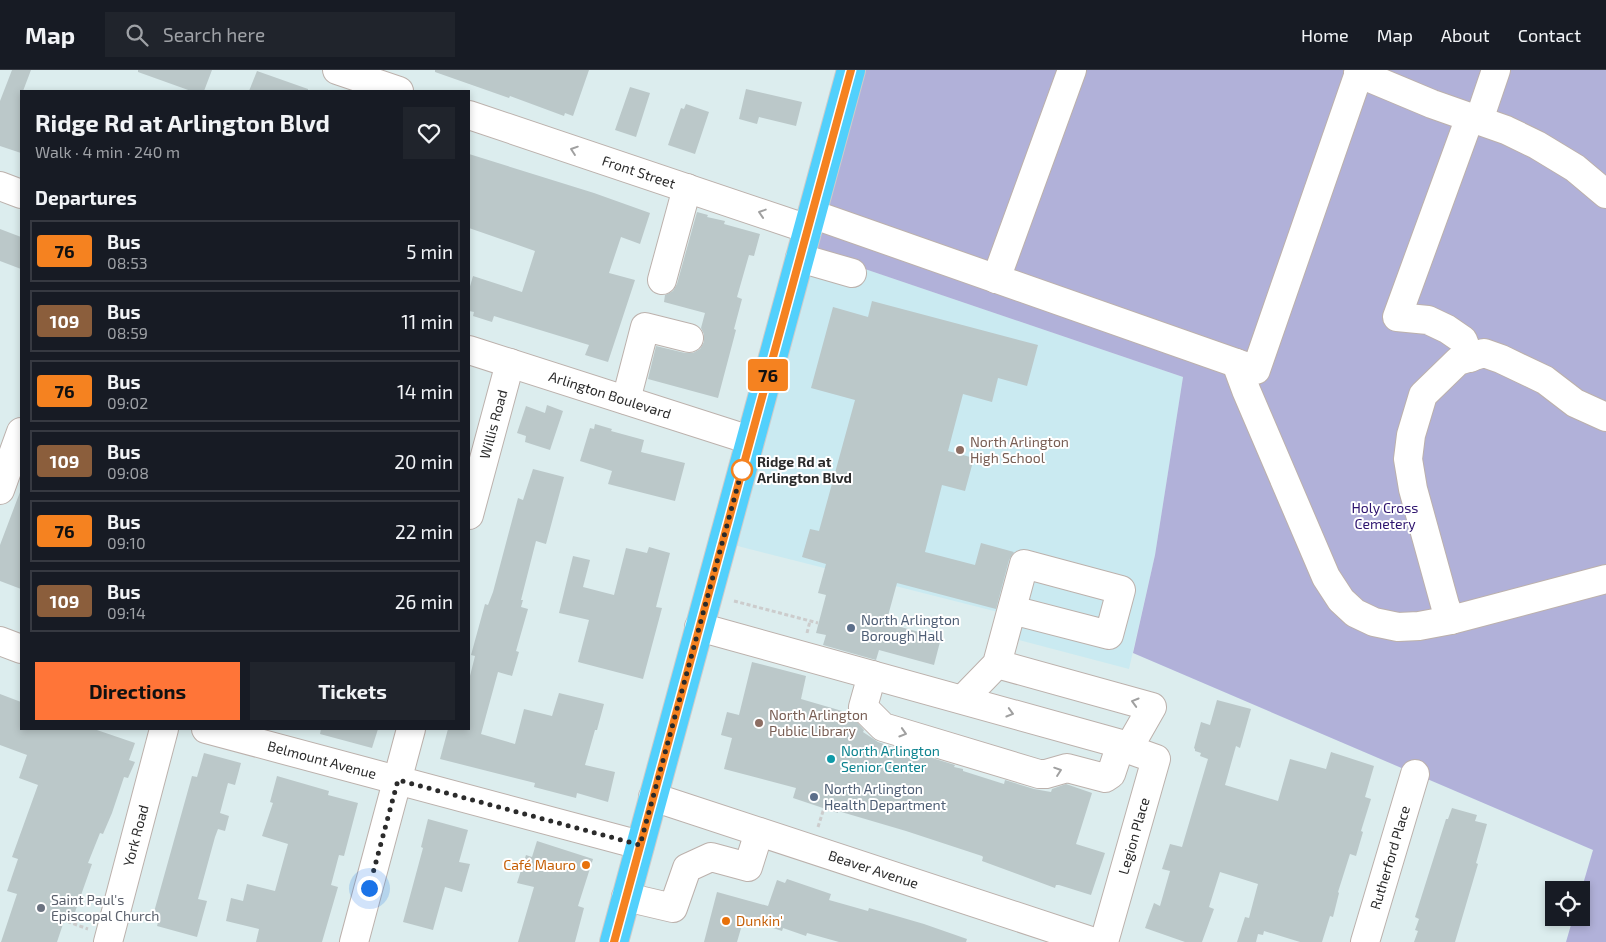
<!DOCTYPE html>
<meta charset="utf-8">
<style>
body{margin:0;font-family:"Exo 2",sans-serif;background:#20242c;color:#f1f3f6;height:100vh;display:flex;flex-direction:column;font-size:19px;white-space:nowrap}
*{box-sizing:border-box;margin:0}
p{font-size:16px;color:#9ea1a6}
.icon{flex:none;width:28px;height:28px;fill:none;stroke:currentColor;stroke-width:2;stroke-linecap:round;stroke-linejoin:round}
.map{position:relative;flex:1;overflow:hidden}
.details{position:absolute;left:20px;top:20px;width:450px;height:640px;display:flex;flex-direction:column;background:#171b24;border-radius:0px;box-shadow:0 2px 8px #0003}
.details>*{flex:none}
.badge{padding:0 10px;border-radius:4px;font-size:18px;line-height:32px}
.fabs{position:absolute;left:1545px;top:811px;display:grid;gap:10px}
.fabs a{display:grid;place-items:center;width:45px;height:45px;border-radius:0px;background:#171b24;box-shadow:0 2px 8px #0003;font-size:25px}
.you{position:absolute;width:25px;height:25px;margin:-12px;border:4px solid #fff;border-radius:50%;background:#1a73e8;box-shadow:0 0 0 8px #1a73e833}
.map>.badge{position:absolute;translate:-50% -50%;box-shadow:0 0 0 2px #fff}
h2{padding:0 15px;font-size:19px;line-height:45px}
.round{display:grid;place-items:center;flex:none;width:52px;height:52px;border-radius:0px;background:#20242c}
.overview{display:flex;align-items:center;justify-content:space-between;height:85px;padding:0 15px}
h1{font-size:24px;font-weight:700;line-height:38px}
.action{display:flex;gap:10px;margin-top:auto;padding:10px 15px}
.action a{flex:1;height:58px;border-radius:0px;background:#ff7538;color:#111;font-size:20px;font-weight:700;line-height:58px;text-align:center}
.action a+a{background:#20242c;color:#f1f3f6}
ul{padding:0;list-style:none}
li{display:flex;align-items:center;gap:15px;height:62px;margin:0 10px 8px;padding:0 5px;border:2px solid #363941;border-radius:0px}
li div{flex:1}
li b{display:block;font-size:19px}
li em{font-style:normal}
li .badge{min-width:55px;font-weight:700;text-align:center}
header{display:flex;align-items:center;gap:30px;box-sizing:border-box;height:70px;padding:0 25px;background:#171b24;border-bottom:1px solid #363941}
header strong{font-size:24px}
nav{display:flex;gap:28px;margin-inline-start:auto;font-size:18px}
.search{width:350px;height:45px;background:#20242c;display:flex;align-items:center;gap:12px;box-sizing:border-box;padding:0 18px;border-radius:0px;color:#9ea1a6;font-size:19px}
.map>svg:first-child{display:block}
</style>
<header>
<strong>Map</strong>
<div class="search"><svg class="icon" aria-label="search" viewBox="0 0 24 24"><circle cx="10" cy="10" r="6"/><path d="M15 15l6 6"/></svg>Search here</div>
<nav><a>Home</a><a>Map</a><a>About</a><a>Contact</a></nav>
</header>
<div class="map">
<svg width="1606" height="872" viewBox="0 0 1606 872">
<rect width="100%" height="100%" fill="#dcedee"/>
<path fill="#caeaf1" d="M803,178L1183,307L1155,485L1129,599L992,563L998,542L722,472Z"/>
<path fill="#b1b1d9" d="M851,0H1606V872H1566L1573,848H1581V821L1593,780L1133,583L1155,485L1183,307L803,178Z"/>
<path fill="#bbc8c9" d="M12,0H31L23,21H21V83L0,76V31Z
M138,0H212L204,21H191L138,2Z
M435,0H589L573,46L565,43L564,46L510,26L509,28L435,2Z
M257,1L308,19V21H249Z
M630,17L650,23L636,67L615,60Z
M746,19L802,32L796,56L759,47L757,54L739,49Z
M686,34L709,42L695,84L668,75L681,38L684,39Z
M469,84L594,123L650,143L640,174L621,167L609,203L635,210L608,292L585,285L589,275L494,246L492,252L473,246L474,242L469,241V220L473,206L522,222L535,181L469,158Z
M697,142L708,145L707,147L725,151L724,154L760,164L754,186L749,185L737,227L742,229L734,259L736,260L718,328L648,309L656,276L685,283H693L700,279L704,272V264L701,258L705,243L664,232L665,225L673,221L677,214Z
M0,159L21,167V199L0,191Z
M872,231L1038,275L1027,316L998,308L992,332L963,324L948,381L974,388L965,421L942,415L925,482L975,495L981,473L1014,482L1009,490L996,539L897,513L886,553L941,568L934,595L879,580L876,590L823,575L826,565L816,563L826,525L818,523L826,494L802,487L810,459L819,461L855,330L811,318L833,237L868,247Z
M547,335L563,341L550,380L525,372L526,366L517,363L526,336L545,343Z
M595,354L612,359L611,361L644,370L641,382L685,393L675,431L608,414L612,401L580,391L590,358L594,359Z
M533,399L564,407L546,474L536,471L521,530H523L521,537L528,539L516,581L519,582L512,606L498,602L481,664L515,674L524,639L552,646L559,623L604,634L597,660H595L585,695L615,702L608,732L577,723L576,728L534,717L535,713L440,689L448,659H469V610L475,586L471,585L485,534L488,535L493,522L518,428L523,430Z
M20,422L21,423V519L0,511V475Z
M649,477L670,483L656,537L662,538L643,609L578,592L589,550L559,543L573,486L590,490L583,517L614,525L626,478L647,483Z
M752,592L806,606L801,629L849,643L864,660L863,662L878,672L915,685L916,683L955,695L954,697L963,699V701L1004,714L1005,710L1034,719L1051,722L1052,719L1066,714L1092,723L1076,774L1105,783L1091,825L1059,815H1056L1055,818L982,791L983,787L982,786L906,761L838,741V743L793,728L796,718L724,699L732,668L721,665L727,642L739,645Z
M0,624L21,632V659H94L135,673L129,690L135,692L128,708L124,707L112,743L103,764L100,763L88,793L92,794L74,845L67,842L57,872H1L17,824L7,821L18,789L12,787L38,715L19,708L27,685L0,675Z
M1217,630L1251,639L1240,678L1236,676L1225,715L1278,731L1290,689L1326,699L1331,682L1374,696L1365,727L1371,729L1361,761L1363,762L1356,786L1350,784L1338,822L1339,823L1333,847L1330,846L1322,872H1300L1264,861L1263,865L1258,864L1256,872H1237L1245,847L1249,848L1258,814L1220,802L1209,837L1214,839L1202,872H1185L1145,858L1154,833L1160,836L1170,801L1162,799L1170,774L1182,777L1208,689L1200,686L1201,683L1195,681V679L1194,678L1201,652L1210,655Z
M321,659H378L372,678L320,664Z
M204,683L241,693L235,715L228,713L220,743L229,746L225,761L218,759L215,767L198,829L207,831L197,867L157,856L160,844L154,842L192,706L197,707Z
M277,706L329,721L328,725L358,733L344,786L339,785L331,815L338,817L322,872H256L259,859L226,851L231,828L243,831L247,814L275,821L288,774L262,766L273,733L270,732Z
M1452,738L1477,745L1475,751L1487,754L1476,793L1478,794L1455,872H1414L1418,861L1415,860L1419,849L1415,847L1446,749H1448Z
M428,749L468,760L459,792L470,794L462,822L445,817L433,860L403,852L423,778L421,777Z
M537,771L593,789L578,836L584,838L575,872H518L534,817L517,813L526,785L532,787Z
M787,809L831,824L829,830L868,841L869,838L924,854L967,869L966,872H839L807,863L806,866L783,858L782,861L744,848L737,872H704L717,822L768,836L777,810L785,813Z"/>
<g fill="none" stroke-linecap="round" stroke-linejoin="round">
<g stroke="#bcb1ac" stroke-width="30">
<g id="minor">
<path d="M337,0L399,21"/>
<path d="M1358,3L1432,34L1506,60L1537,75L1575,98L1606,124"/>
<path id="s1" d="M469,45L808,159"/>
<path d="M1479,50L1496,0"/>
<path d="M0,116L21,124"/>
<path d="M812,144L1256,300L1360,0"/>
<path d="M800,188L852,203"/>
<path d="M996,209L1072,0"/>
<path d="M662,210L687,118"/>
<path id="s2" d="M469,280L750,370"/>
<path d="M1470,288L1463,270L1447,259L1428,250L1397,247L1470,47"/>
<path d="M1236,293L1246,320L1326,507L1341,530L1355,543L1374,552L1398,557L1419,556L1451,550L1606,509"/>
<path d="M626,330L645,257L689,268"/>
<path d="M0,420L21,362"/>
<path id="s3" d="M469,445L510,293"/>
<path d="M1451,550L1445,535L1413,419L1408,389L1411,365L1423,325L1458,291L1484,283L1501,289L1545,310L1575,333L1606,347"/>
<path d="M699,557L1121,674L1128,679L1156,689L1104,872"/>
<path d="M0,571L21,579"/>
<path d="M997,594L1152,637L1128,679"/>
<path d="M872,605L863,637L883,657L1039,704H1046L1067,698L1105,708L1111,704L1121,674"/>
<path d="M963,629L997,594L1024,494L1121,520L1109,565L1012,540"/>
<path id="s4" d="M206,659L640,775"/>
<path id="s5" d="M653,727L1094,872"/>
<path d="M626,827L673,838L687,798L711,787L748,797L759,762"/>
<path id="s6" d="M108,872L164,659"/>
<path d="M354,872L411,659"/>
<path id="s7" d="M1365,872L1415,704"/>
</g>
</g>
<g stroke="#ccc" stroke-width="30">
<path id="major" d="M614,872L851,0"/>
</g>
<path stroke="#ccc" stroke-width="3" stroke-dasharray="4 2.5" stroke-linecap="butt" d="M734,531L818,553
M807,563L810,551
M818,757L824,738
M55,847L88,859"/>
<use href="#minor" stroke="#fff" stroke-width="28"/>
<use href="#major" stroke="#52d0fc" stroke-width="28"/>
</g>
<defs><path id="oneway-chevron" d="M-2-3.5L2.5 0L-2 3.5" fill="none" stroke-width="1.6" stroke-linecap="round" stroke-linejoin="round" transform="scale(1.25)"/></defs>
<g stroke="#a0a0a0">
<use href="#oneway-chevron" transform="translate(574 80) rotate(-161)"/>
<use href="#oneway-chevron" transform="translate(762 143) rotate(-162)"/>
<use href="#oneway-chevron" transform="translate(1135 632) rotate(-164)"/>
<use href="#oneway-chevron" transform="translate(1010 643) rotate(16)"/>
<use href="#oneway-chevron" transform="translate(903 663) rotate(17)"/>
<use href="#oneway-chevron" transform="translate(1058 701) rotate(-19)"/>
</g>
<g fill="none" stroke-linecap="round" stroke-linejoin="round">
<g stroke="#fff" stroke-width="11">
<path id="line" d="M614,872L851,0"/>
</g>
<use href="#line" stroke="#f58220" stroke-width="8"/>
<path stroke="#2b2b2b" stroke-width="5" stroke-dasharray="0 9" d="M369,818L398,710L640,775L742,400"/>
</g>
<g fill="#8d6e63" stroke="#fff" stroke-width="2">
<circle cx="960" cy="380" r="5"/>
<circle cx="759" cy="653" r="5"/>
</g>
<circle fill="#fff" stroke="#f58220" stroke-width="2.5" cx="742" cy="400" r="10"/>
<g fill="#5c6f8a" stroke="#fff" stroke-width="2">
<circle cx="851" cy="558" r="5"/>
<circle cx="814" cy="727" r="5"/>
</g>
<circle fill="#0f9aa8" stroke="#fff" stroke-width="2" cx="831" cy="689" r="5"/>
<g fill="#e8710a" stroke="#fff" stroke-width="2">
<circle cx="586" cy="795" r="5"/>
<circle cx="726" cy="851" r="5"/>
</g>
<circle fill="#6b7280" stroke="#fff" stroke-width="2" cx="41" cy="838" r="5"/>
<g text-anchor="middle" stroke-width="4" stroke-linejoin="round" paint-order="stroke">
<g font-size="14" fill="#2b2b2b" stroke="#fff">
<text dy="5" stroke="none"><textPath href="#s1" startOffset="179">Front Street</textPath></text>
<text dy="5" stroke="none"><textPath href="#s2" startOffset="148">Arlington Boulevard</textPath></text>
<text dy="5" stroke="none"><textPath href="#s3" startOffset="94">Willis Road</textPath></text>
<text dy="5" stroke="none"><textPath href="#s4" startOffset="120">Belmount Avenue</textPath></text>
<text dy="5" stroke="none"><textPath href="#s6" startOffset="110">York Road</textPath></text>
<text transform="translate(1134 766) rotate(-74)" y="5">Legion Place</text>
<text dy="5" stroke="none"><textPath href="#s7" startOffset="88">Rutherford Place</textPath></text>
<text dy="5" stroke="none"><textPath href="#s5" startOffset="232">Beaver Avenue</textPath></text>
</g>
<g font-size="14" fill="#785e54" stroke="#fff" text-anchor="start">
<text x="970" y="377">North Arlington<tspan x="970" dy="16">High School</tspan></text>
<text x="769" y="650">North Arlington<tspan x="769" dy="16">Public Library</tspan></text>
</g>
<g font-size="14" font-weight="bold" fill="#2b2b2b" stroke="#fff" text-anchor="start">
<text x="757" y="397">Ridge Rd at<tspan x="757" dy="16">Arlington Blvd</tspan></text>
</g>
<g font-size="14" fill="#2e146f" stroke="#fff">
<text x="1385" y="443">Holy Cross<tspan x="1385" dy="16">Cemetery</tspan></text>
</g>
<g font-size="14" fill="#4e5e75" stroke="#fff" text-anchor="start">
<text x="861" y="555">North Arlington<tspan x="861" dy="16">Borough Hall</tspan></text>
<text x="824" y="724">North Arlington<tspan x="824" dy="16">Health Department</tspan></text>
</g>
<g font-size="14" fill="#0d838f" stroke="#fff" text-anchor="start">
<text x="841" y="686">North Arlington<tspan x="841" dy="16">Senior Center</tspan></text>
</g>
<g font-size="14" fill="#c56008" stroke="#fff" text-anchor="end">
<text x="576" y="800">Café Mauro</text>
<text x="736" y="856" text-anchor="start">Dunkin'</text>
</g>
<g font-size="14" fill="#5b616d" stroke="#fff" text-anchor="start">
<text x="51" y="835">Saint Paul's<tspan x="51" dy="16">Episcopal Church</tspan></text>
</g>
</g>
</svg>
<div class="fabs">
<a><svg class="icon" aria-label="locate" viewBox="0 0 24 24"><circle cx="12" cy="12" r="6"/><path d="M12 2v4M12 18v4M2 12h4M18 12h4"/></svg></a>
</div>
<div class="you" style="left:369px;top:818px"></div>
<b class="badge" style="left:768px;top:305px;background:#f58220;color:#111">76</b>
<section class="details">
<div class="overview"><div><h1>Ridge Rd at Arlington Blvd</h1><p>Walk · 4 min · 240 m</p></div><a class="round"><svg class="icon" aria-label="heart" viewBox="0 0 24 24"><path d="M12 20l-8-8c-3-5 5-10 8-4 3-6 11-1 8 4z"/></svg></a></div>
<h2>Departures</h2>
<ul>
<li><span class="badge" style="background:#f58220;color:#111">76</span><div><b>Bus</b><p>08:53</p></div><em>5 min</em></li>
<li><span class="badge" style="background:#8b5e3c;color:#fff">109</span><div><b>Bus</b><p>08:59</p></div><em>11 min</em></li>
<li><span class="badge" style="background:#f58220;color:#111">76</span><div><b>Bus</b><p>09:02</p></div><em>14 min</em></li>
<li><span class="badge" style="background:#8b5e3c;color:#fff">109</span><div><b>Bus</b><p>09:08</p></div><em>20 min</em></li>
<li><span class="badge" style="background:#f58220;color:#111">76</span><div><b>Bus</b><p>09:10</p></div><em>22 min</em></li>
<li><span class="badge" style="background:#8b5e3c;color:#fff">109</span><div><b>Bus</b><p>09:14</p></div><em>26 min</em></li>
</ul>
<div class="action"><a>Directions</a><a>Tickets</a></div>
</section>
</div>
